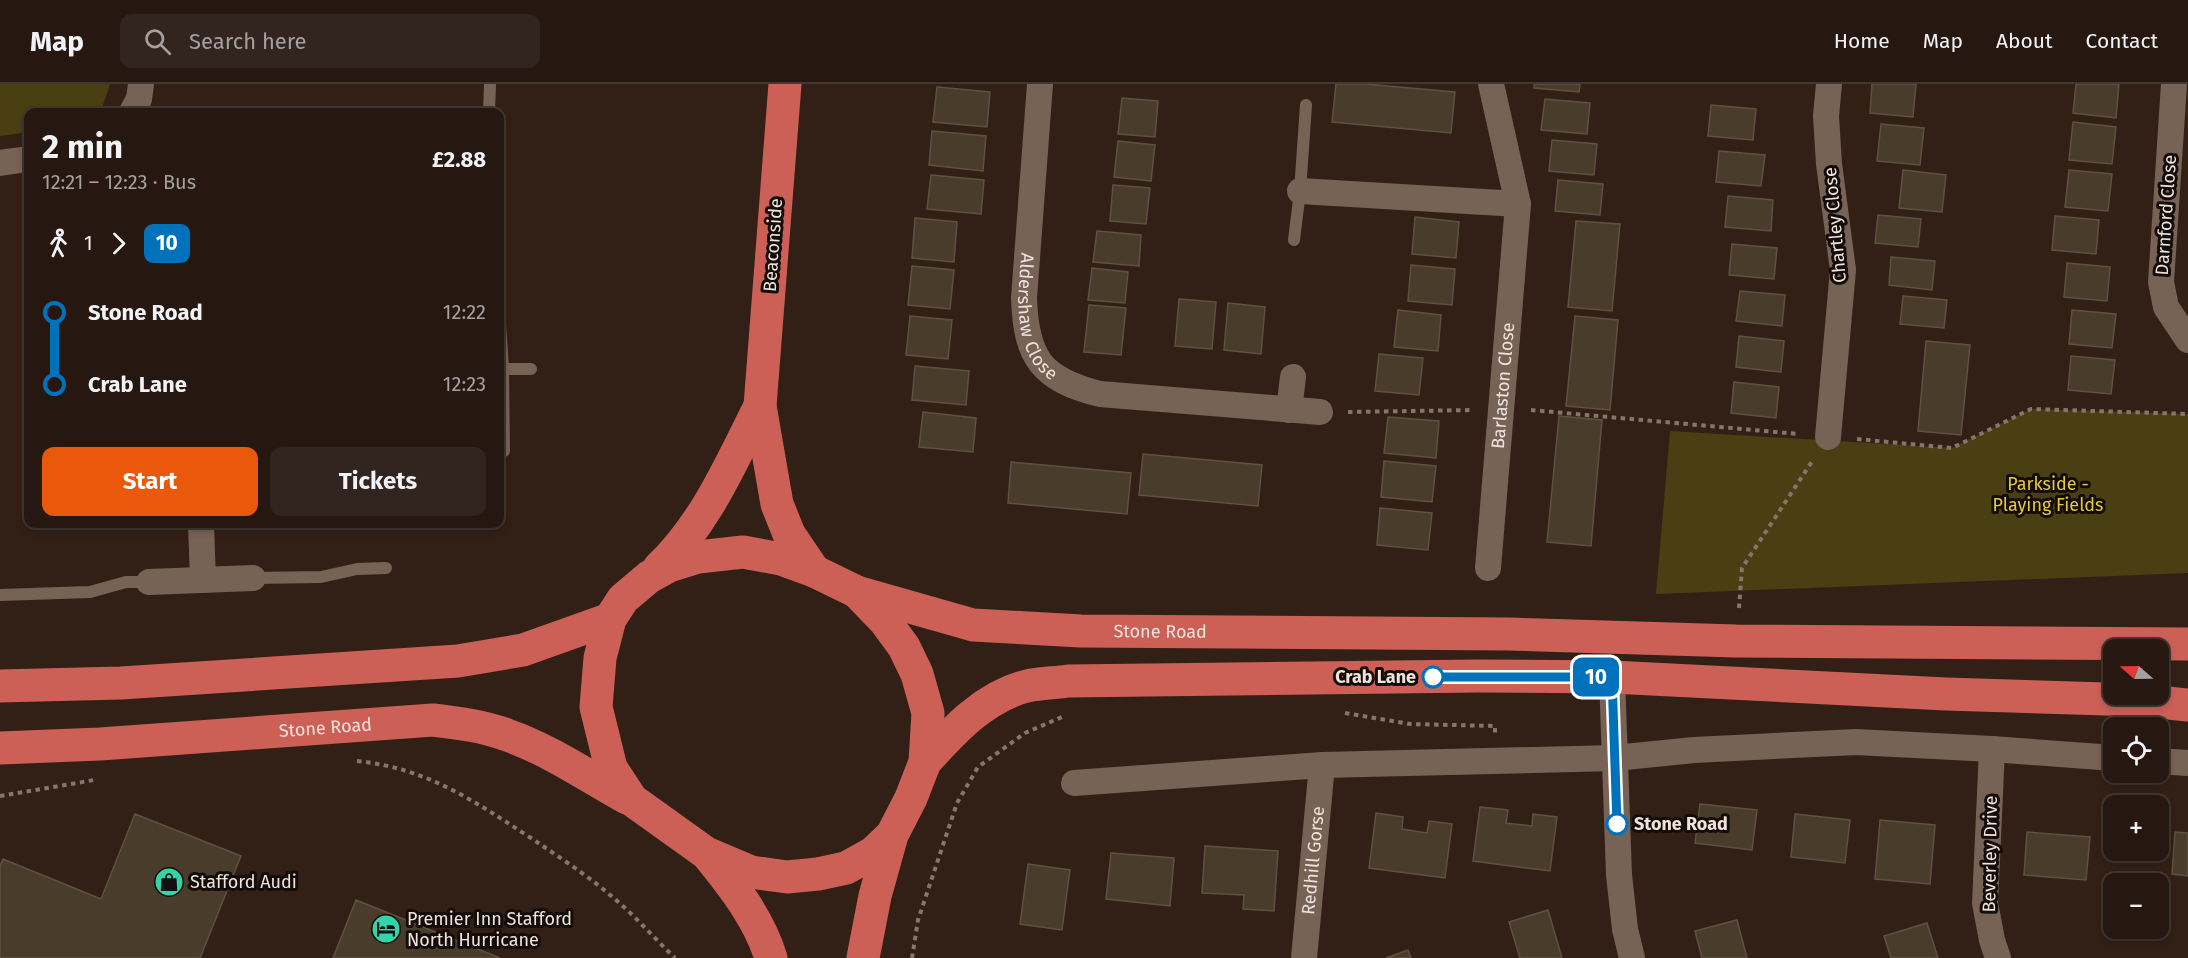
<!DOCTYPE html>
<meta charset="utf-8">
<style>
body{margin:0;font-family:"Fira Sans",sans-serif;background:#32251f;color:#f1f3f6;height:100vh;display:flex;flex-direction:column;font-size:22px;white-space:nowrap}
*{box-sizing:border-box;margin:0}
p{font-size:20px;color:#a4a09f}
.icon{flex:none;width:33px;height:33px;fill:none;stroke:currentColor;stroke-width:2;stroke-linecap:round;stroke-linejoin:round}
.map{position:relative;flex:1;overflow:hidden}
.panel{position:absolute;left:24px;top:24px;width:480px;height:420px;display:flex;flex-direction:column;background:#261811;border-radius:12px;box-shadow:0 3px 9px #0003,0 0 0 2px #423731}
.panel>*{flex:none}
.badge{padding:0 12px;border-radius:9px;font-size:21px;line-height:39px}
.needle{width:39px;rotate:290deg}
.fabs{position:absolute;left:2103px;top:555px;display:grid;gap:12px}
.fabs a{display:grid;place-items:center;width:66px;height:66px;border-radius:12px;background:#261811;box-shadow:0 3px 9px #0003,0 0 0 2px #423731;font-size:30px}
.map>.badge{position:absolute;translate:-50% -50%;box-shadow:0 0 0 3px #fff}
.legs{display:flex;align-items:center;gap:9px;height:66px;padding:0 18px;font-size:20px}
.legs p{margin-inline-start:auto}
.overview{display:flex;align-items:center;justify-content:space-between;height:102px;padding:0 18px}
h1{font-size:33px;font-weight:700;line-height:45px}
.cta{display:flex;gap:12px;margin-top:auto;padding:12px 18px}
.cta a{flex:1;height:69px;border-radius:12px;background:#ea580c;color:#fff;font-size:24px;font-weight:700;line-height:69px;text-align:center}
.cta a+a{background:#32251f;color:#f1f3f6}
ul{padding:0 18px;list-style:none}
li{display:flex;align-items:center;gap:21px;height:72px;font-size:22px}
li i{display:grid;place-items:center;width:9px;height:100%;margin:0 8px;background:currentColor}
li i::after{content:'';width:15px;height:15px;margin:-8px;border:4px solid;border-radius:50%;background:#261811}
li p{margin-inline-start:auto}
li:first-child i{background:linear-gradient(#0000 50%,currentColor 0)}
li:last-child i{background:linear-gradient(currentColor 50%,#0000 0)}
header{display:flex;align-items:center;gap:36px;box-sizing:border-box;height:84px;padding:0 30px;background:#261811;border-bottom:2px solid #423731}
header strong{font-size:28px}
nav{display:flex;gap:33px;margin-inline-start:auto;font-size:21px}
.search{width:420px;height:54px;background:#32251f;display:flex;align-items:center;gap:15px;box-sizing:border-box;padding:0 21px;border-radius:12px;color:#a4a09f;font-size:22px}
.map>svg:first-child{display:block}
</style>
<header>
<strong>Map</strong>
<div class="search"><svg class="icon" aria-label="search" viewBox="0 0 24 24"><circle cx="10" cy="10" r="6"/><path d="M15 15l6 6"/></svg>Search here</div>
<nav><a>Home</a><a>Map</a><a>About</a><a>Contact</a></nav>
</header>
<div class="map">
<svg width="2188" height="874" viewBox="0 0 2188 874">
<rect width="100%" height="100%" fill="#322017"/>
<path fill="#493f12" d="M0,0H110L102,24L91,28H28V48L0,52Z
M2031,325L2188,330V489L1656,510L1670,347L1952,364Z"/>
<path fill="#493c2b" stroke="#5f5140" stroke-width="1.5" d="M1336,0H1365L1455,8L1451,49L1332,38Z
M1534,0H1580L1579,8L1534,4Z
M1872,0H1916L1913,33L1870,29Z
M2076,0H2119L2116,34L2073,29Z
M937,3L990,8L987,43L933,38Z
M1122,14L1158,17L1155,53L1118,50Z
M1545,15L1590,19L1587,50L1541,46Z
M1711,21L1756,25L1753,56L1708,52Z
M2073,38L2116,43L2112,80L2069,76Z
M1881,40L1924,44L1920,81L1877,77Z
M932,47L986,52L983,87L929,81Z
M1552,56L1597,60L1594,91L1549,87Z
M1118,57L1155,61L1151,97L1114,93Z
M1719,67L1765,71L1761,102L1716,98Z
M1903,86L1946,91L1942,128L1899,124Z
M2069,86L2112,90L2108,127L2065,123Z
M931,91L984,96L981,130L927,125Z
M1558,96L1603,100L1600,131L1555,127Z
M1113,101L1150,104L1146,140L1110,137Z
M1728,112L1773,116L1771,147L1725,143Z
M1878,131L1921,135L1918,163L1875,159Z
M2055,132L2099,136L2096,170L2052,166Z
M1415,133L1459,138L1456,174L1412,170Z
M915,134L957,138L954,178L912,174Z
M1576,137L1620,140L1612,227L1568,223Z
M1097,147L1141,151L1139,182L1093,178Z
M1732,160L1777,164L1774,195L1729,191Z
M1891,173L1935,177L1932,206L1889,201Z
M2067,179L2110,183L2107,217L2064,213Z
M1411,181L1455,185L1452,221L1408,217Z
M912,182L954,186L950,225L908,221Z
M1092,184L1128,188L1125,219L1088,216Z
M1740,207L1785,211L1782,242L1736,237Z
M1903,212L1947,216L1944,244L1900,240Z
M1179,215L1216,218L1212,265L1175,262Z
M1228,219L1265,223L1261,270L1224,266Z
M1089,221L1126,224L1121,271L1084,268Z
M1398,226L1441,231L1438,267L1394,263Z
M2072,226L2116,230L2112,264L2069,260Z
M910,232L952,236L948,275L906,271Z
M1575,232L1618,236L1610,326L1566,322Z
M1739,252L1784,257L1781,288L1736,283Z
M1926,257L1970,261L1961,351L1918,347Z
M1379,270L1423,274L1419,311L1375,307Z
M2071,272L2115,276L2111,310L2068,306Z
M915,282L969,287L966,321L912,316Z
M1734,298L1779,303L1776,334L1731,329Z
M923,328L976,334L973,368L919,363Z
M1559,332L1602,336L1591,462L1547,458Z
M1388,333L1439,337L1436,374L1384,369Z
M1143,370L1262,381L1258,422L1139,411Z
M1384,377L1436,382L1432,418L1381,413Z
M1011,378L1131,389L1127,430L1008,419Z
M1380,424L1432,429L1428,466L1377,461Z
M1700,720L1757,726L1752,766L1695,759Z
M1480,723L1508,726L1506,739L1532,742L1533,730L1557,733L1550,787L1473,777Z
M1376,729L1403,733L1402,745L1427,749L1429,737L1452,740L1445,794L1369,784Z
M135,730L241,772L200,874H0V782L3,775L101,815Z
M1795,730L1850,736L1845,779L1791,773Z
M1880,736L1935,741L1930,800L1875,795Z
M2027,748L2090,753L2086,796L2024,791Z
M2175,748L2188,749V792L2172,790Z
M1205,762L1278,767L1274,827L1243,825L1244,811L1202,809Z
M1111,769L1174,774L1170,822L1106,815Z
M1028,780L1070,786L1062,846L1020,840Z
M356,816L500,874H333Z
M1548,826L1562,874H1520L1509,838Z
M1737,836L1747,874H1702L1695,847Z
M1927,839L1938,874H1891L1884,852Z
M1408,866L1411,874H1386Z"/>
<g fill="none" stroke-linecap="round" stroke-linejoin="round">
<path stroke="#85756d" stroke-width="4" stroke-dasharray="4.5 4.5" stroke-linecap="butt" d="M1531,326L1798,350
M1348,328L1473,326
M1857,355L1952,364L2031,325L2188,330
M1739,524L1742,484L1813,376
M1345,629L1410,640L1495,642V649
M357,677C427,684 474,717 531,754C559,773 590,793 616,816C637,834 655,855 675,874
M0,712L94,696
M912,874L918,836L957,719L978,683L1025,649L1062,633"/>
<path stroke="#776256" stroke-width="12" d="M489,28L490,0
M1294,156L1300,107L1306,21
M500,240L503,285L504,367
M503,285H531
M253,494L321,493L357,485L386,484
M0,511L90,508L126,498H149"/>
<g stroke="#776256" stroke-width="26">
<path id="s1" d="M1040,0L1024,214C1026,274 1041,295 1100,310L1320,328"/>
<path d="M2174,0L2161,198L2166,223L2188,256"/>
<path d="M132,28L139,15L141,0"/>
<path d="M0,79L28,75"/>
<path d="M1300,107L1518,120"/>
<path d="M1289,326L1293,293"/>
<path d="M1828,353L1843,186L1829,80L1826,32L1829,0"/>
<path d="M201,440L203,496"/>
<path id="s2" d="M1488,484L1518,120L1491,0"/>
<path d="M149,498L253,494"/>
<path d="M1612,593L1619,791L1625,845L1632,874"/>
<path d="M1992,665L1985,819L1992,856L1998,874"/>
<path d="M2158,677L2188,679"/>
<path d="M1074,699L1322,681L1615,674L1694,666L1856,658L1992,665L2114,674"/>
<path id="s3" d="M1304,874L1322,681"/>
</g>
<g stroke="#cc6057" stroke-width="33">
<path d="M785,0L760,322L777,420L789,450L814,487"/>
<path d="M659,484C706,439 731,379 760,322"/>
<path id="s4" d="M857,508L973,541L1081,547L1508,550L1736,557L2188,560"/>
<path d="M0,602L121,599L458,577L523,566L610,535"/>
<path id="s5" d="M0,664L100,660L433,636C458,639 483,642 507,651C548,665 589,693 627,714"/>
<path d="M925,678C953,647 985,612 1027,602C1040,599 1055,599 1068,597L1478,592L1612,593L1946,610L2139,616L2188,621"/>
<path d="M708,771C734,803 759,835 771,874"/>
<path d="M863,874L875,812L892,751L911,714L925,678L928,629L917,590L904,563L885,537L857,508L814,487L781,475L743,468L698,473L669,482L649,493L623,515L610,535L600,574L596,623L611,684L632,716L706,769L751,788L787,793L818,790L846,784L873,769L892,751"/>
</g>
</g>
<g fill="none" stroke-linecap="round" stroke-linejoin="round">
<g stroke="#fff" stroke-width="14">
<path id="line-1" d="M1433,593H1612L1617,740"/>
</g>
<use href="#line-1" stroke="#0072bc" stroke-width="9"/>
</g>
<defs>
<g id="shop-disc" transform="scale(1.5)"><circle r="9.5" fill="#34d4a8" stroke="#140c08"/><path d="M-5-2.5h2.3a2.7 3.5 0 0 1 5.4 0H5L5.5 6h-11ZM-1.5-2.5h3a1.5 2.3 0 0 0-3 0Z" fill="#111"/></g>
<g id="hotel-disc" transform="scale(1.5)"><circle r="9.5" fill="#34d4a8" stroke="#140c08"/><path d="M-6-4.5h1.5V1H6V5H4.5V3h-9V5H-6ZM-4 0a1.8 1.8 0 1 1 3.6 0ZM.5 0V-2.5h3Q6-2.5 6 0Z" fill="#111"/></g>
</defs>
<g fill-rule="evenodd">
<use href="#shop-disc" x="169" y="798"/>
<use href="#hotel-disc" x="386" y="845"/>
</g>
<g fill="#fff" stroke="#0072bc" stroke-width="3">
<circle cx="1433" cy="593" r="10"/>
<circle cx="1617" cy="740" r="10"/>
</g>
<g text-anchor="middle" stroke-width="6" stroke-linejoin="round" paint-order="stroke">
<g font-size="18" fill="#efe3dc" stroke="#140c08">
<text transform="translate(2166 131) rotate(-86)" y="6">Darnford Close</text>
<text transform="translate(1835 141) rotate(-95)" y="6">Chartley Close</text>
<text transform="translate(773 161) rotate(-86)" y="6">Beaconside</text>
<text dy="6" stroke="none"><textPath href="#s1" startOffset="236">Aldershaw Close</textPath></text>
<text dy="6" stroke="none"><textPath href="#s2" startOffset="183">Barlaston Close</textPath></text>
<text dy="6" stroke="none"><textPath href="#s4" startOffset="308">Stone Road</textPath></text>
<text dy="6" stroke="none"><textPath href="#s5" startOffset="326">Stone Road</textPath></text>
<text transform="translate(1990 770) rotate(-89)" y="6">Beverley Drive</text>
<text dy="6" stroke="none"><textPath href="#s3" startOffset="98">Redhill Gorse</textPath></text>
</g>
<g font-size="18" fill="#e5c93b" stroke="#140c08">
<text x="2048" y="406">Parkside -<tspan x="2048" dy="21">Playing Fields</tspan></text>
</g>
<g font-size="18" font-weight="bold" fill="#efe3dc" stroke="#140c08" text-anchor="end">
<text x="1416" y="599">Crab Lane</text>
<text x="1634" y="746" text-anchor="start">Stone Road</text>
</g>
<g font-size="18" fill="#efe3dc" stroke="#140c08" text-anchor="start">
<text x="190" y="804">Stafford Audi</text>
<text x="407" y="841">Premier Inn Stafford<tspan x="407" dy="21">North Hurricane</tspan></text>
</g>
</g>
</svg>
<div class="fabs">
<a><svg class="needle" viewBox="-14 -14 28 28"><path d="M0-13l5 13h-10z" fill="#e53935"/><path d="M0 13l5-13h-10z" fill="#a4a09f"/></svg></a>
<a><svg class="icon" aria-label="locate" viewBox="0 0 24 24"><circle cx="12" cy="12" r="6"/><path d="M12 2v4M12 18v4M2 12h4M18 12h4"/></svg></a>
<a>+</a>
<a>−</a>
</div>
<b class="badge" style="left:1596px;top:593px;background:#0072bc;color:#fff">10</b>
<section class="panel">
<div class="overview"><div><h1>2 min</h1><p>12:21 – 12:23 · Bus</p></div><b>£2.88</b></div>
<div class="legs"><svg class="icon" aria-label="walk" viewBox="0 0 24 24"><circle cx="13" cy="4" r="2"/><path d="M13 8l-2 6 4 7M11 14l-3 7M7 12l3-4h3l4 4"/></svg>1<svg class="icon" aria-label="forward" viewBox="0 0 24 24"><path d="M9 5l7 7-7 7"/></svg><b class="badge" style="background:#0072bc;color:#fff">10</b></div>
<ul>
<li><i style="color:#0072bc"></i><b>Stone Road</b><p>12:22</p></li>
<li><i style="color:#0072bc"></i><b>Crab Lane</b><p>12:23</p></li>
</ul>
<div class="cta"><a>Start</a><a>Tickets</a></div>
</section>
</div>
